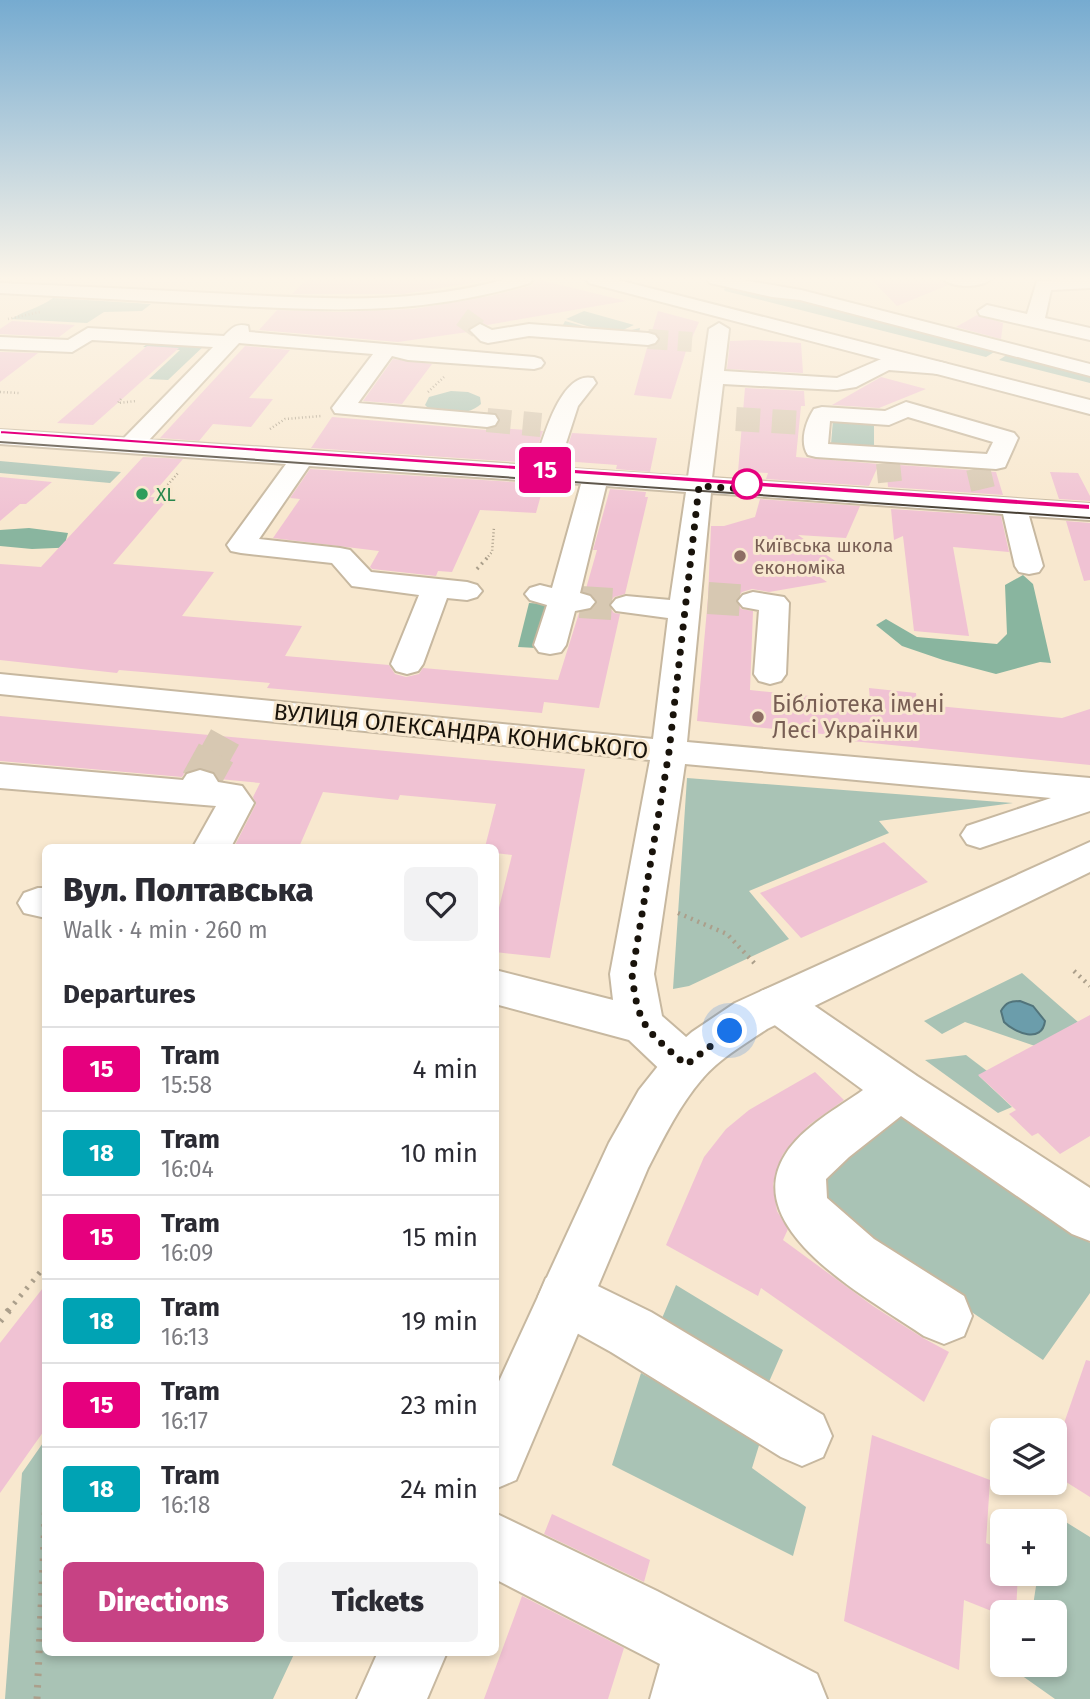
<!DOCTYPE html>
<meta charset="utf-8">
<style>
body{margin:0;font-family:"Fira Sans",sans-serif;background:#f2f2f3;color:#2b2b33;height:100vh;display:flex;flex-direction:column;font-size:26px;white-space:nowrap}
*{box-sizing:border-box;margin:0}
p{font-size:23px;color:#7c7c81}
.icon{flex:none;width:38px;height:38px;fill:none;stroke:currentColor;stroke-width:2;stroke-linecap:round;stroke-linejoin:round}
.map{position:relative;flex:1;overflow:hidden}
.drawer{position:absolute;left:42px;top:844px;width:457px;height:812px;display:flex;flex-direction:column;background:#fff;border-radius:10px;box-shadow:0 4px 10px #0003}
.drawer>*{flex:none}
.badge{padding:0 14px;border-radius:5px;font-size:24px;line-height:46px}
.buttons{position:absolute;left:990px;top:1418px;display:grid;gap:14px}
.buttons a{display:grid;place-items:center;width:77px;height:77px;border-radius:10px;background:#fff;box-shadow:0 4px 10px #0003;font-size:35px}
.you{position:absolute;width:35px;height:35px;margin:-18px;border:5px solid #fff;border-radius:50%;background:#1a73e8;box-shadow:0 0 0 10px #1a73e833}
.map>.badge{position:absolute;translate:-50% -50%;box-shadow:0 0 0 4px #fff}
h2{padding:0 21px;font-size:26px;line-height:63px}
.round{display:grid;place-items:center;flex:none;width:74px;height:74px;border-radius:10px;background:#f2f2f3}
.overview{display:flex;align-items:center;justify-content:space-between;height:119px;padding:0 21px}
h1{font-size:33px;font-weight:800;line-height:52px}
.primary-button{display:flex;gap:14px;margin-top:auto;padding:14px 21px}
.primary-button a{flex:1;height:80px;border-radius:10px;background:#c74284;color:#fff;font-size:28px;font-weight:800;line-height:80px;text-align:center}
.primary-button a+a{background:#f2f2f3;color:#2b2b33}
ul{padding:0;list-style:none}
li{display:flex;align-items:center;gap:21px;height:84px;padding:0 21px;border-top:2px solid #e1e1e2}
li div{flex:1}
li b{display:block;font-size:26px}
li em{font-style:normal}
li .badge{min-width:77px;font-weight:700;text-align:center}
.map>svg:first-child{display:block}
</style>
<div class="map">
<svg width="1090" height="1699" viewBox="0 0 1090 1699">
<rect width="100%" height="100%" fill="#f8e8cf"/>
<path fill="#a9c3b5" d="M731,286H738L996,351L986,357L725,291L724,289Z
M53,298L151,304L142,311L104,312L87,323L11,319C26,310 39,308 53,298Z
M584,311L634,325L614,334L640,328L638,337L543,329L563,325L565,321L608,333L566,319Z
M153,340L207,343L168,380L149,379L180,350L143,347Z
M1008,354L1090,374V383L999,360Z
M451,391L468,392L480,397L481,404C468,416 437,418 425,405L429,397Z
M833,420L874,422V447L831,444Z
M0,461L121,472L110,483L0,473Z
M687,778L1013,803L879,821L889,833L749,891L789,939L689,986L673,989Z
M1022,973L1078,1022L1035,1046L965,1022L942,1034L924,1021Z
M966,1055L987,1071L979,1076L1012,1107L998,1113L925,1060Z
M902,1107L1090,1243V1293L1043,1360L823,1212L818,1172Z
M676,1285L783,1350L768,1384L660,1323Z
M641,1373L761,1439L752,1468L806,1507L793,1556L612,1465Z
M45,1440L46,1652H295L273,1699H5L22,1473Z
M1048,1511L1090,1537V1699H1055L1021,1675L1023,1664H1055V1612H1032L1038,1573H1055V1521H1046Z"/>
<path fill="#89b59f" d="M29,528L68,533L66,540L79,547L32,549L0,546V530Z
M1023,575L1033,584L1051,663L1040,662L996,674L943,660L902,646L876,625L886,619L917,637L997,644L1007,634L1005,585Z
M529,603L563,605L555,649L518,647Z"/>
<path fill="#6b9dab" stroke="#52747b" stroke-width="2" d="M1020,1001L1033,1006L1045,1021C1042,1044 1015,1033 1004,1022L1001,1011C1006,1002 1011,1001 1020,1001Z"/>
<path fill="#f0c2d3" d="M307,279H496L403,294H292Z
M536,279L626,301L487,325L479,322L469,328L468,332L398,342L259,330L277,310L338,312L413,309L490,296L531,286Z
M871,279H941L948,285L897,306Z
M658,311L699,322L686,351L671,399L634,395L647,348L656,346L661,339L652,331Z
M977,315L1003,323L1001,339L956,327Z
M12,321L75,325L59,337L0,334V329Z
M755,340L801,343L803,373L727,369L730,341Z
M147,346L179,348L93,425L57,423Z
M245,346L290,350L249,398L273,399L251,427L213,424L199,441L160,438Z
M0,352L38,353L0,382Z
M393,359L432,364L402,404L363,401Z
M881,377L926,389L879,408L832,405Z
M745,388L804,391L805,406H801L796,457L879,464L869,486L766,479L768,473L738,472Z
M332,417L487,430L495,428L543,431L532,463L311,448Z
M572,433L657,438L650,472L616,469L617,465L563,461Z
M143,457L183,459L150,497L169,498L113,564L214,572L182,616L302,626L285,656L389,665L395,674L406,677L419,674L423,668L558,680L579,613L591,611L598,602L592,594L585,592L597,550H593L610,489L646,492L645,497H648L625,594L614,597L608,605L614,613L620,614L599,708L544,702L542,713L267,688L270,683L119,670L117,673L0,660V564L41,567Z
M886,464L996,472L1003,495L888,487Z
M310,469L544,484L536,513L480,510L452,572L438,571L436,576L372,569L370,567L379,551L273,538L300,499L290,498Z
M1050,472L1078,473L1090,496V501L1059,499Z
M0,477L52,482L26,504H20L0,521Z
M760,499L860,506L846,538L798,535L838,563L814,573L827,582L769,592L752,589L742,592L736,599L741,609L753,611L750,690L870,702L869,688L916,693L917,704L1062,718L1090,709V765L842,740V736L697,721L708,598L711,526H724L755,517Z
M891,509L1001,516L1009,552L953,547L969,636L914,631L903,536L894,540Z
M1066,521L1090,523V580L1084,581Z
M0,716L585,769L550,958L495,952V924L512,855L495,853V847H485L496,804L400,795L398,800L323,792L299,847H234L256,804L253,797L260,783L219,779L214,771L201,767L186,771L182,777L0,761Z
M884,842L928,882L801,938L760,893Z
M1090,1015V1136L1060,1154L1038,1133L1032,1136L1009,1114L1016,1110L978,1075Z
M815,1072L844,1100L809,1125L783,1154L773,1184L777,1211L788,1229L783,1240L873,1306L923,1338L949,1352L924,1402L761,1288L758,1296L666,1245L704,1157L726,1129L749,1110Z
M46,1284V1428L0,1493V1343Z
M1086,1360L1090,1361V1497L1055,1475V1449Z
M872,1435L990,1480L986,1543L1003,1550V1573H1018L1016,1612H994L964,1600L959,1670L844,1621Z
M552,1514L650,1560L644,1582L544,1534Z
M522,1596L624,1648L608,1699H484Z"/>
<g fill="none" stroke-linecap="round" stroke-linejoin="round">
<path stroke="#d7c8b2" stroke-width="20" stroke-dasharray="20 10" stroke-linecap="butt" d="M462,317L480,330
M648,339L692,342"/>
<path stroke="#d7c8b2" stroke-width="24" stroke-dasharray="24 12" stroke-linecap="butt" d="M736,419L804,423
M487,420L541,425
M888,463L890,482
M978,468L983,489"/>
<path stroke="#d7c8b2" stroke-width="32" stroke-dasharray="32 16" stroke-linecap="butt" d="M708,598L753,601
M580,602L626,605
M215,755L225,737"/>
<path stroke="#d7c8b2" stroke-width="39" stroke-dasharray="39 19" stroke-linecap="butt" d="M200,782L216,753"/>
<g stroke="#c7b8a0" stroke-width="4">
<path id="minor" d="M506,279H533L530,283C419,316 333,311 219,305C146,301 73,297 0,293V283C77,286 153,290 230,294C323,299 415,305 506,279Z
M707,279H737L801,290L1090,364V376L800,300L772,297L710,283Z
M943,279H991C982,288 952,288 943,279Z
M1090,279V288L1051,290L1045,318L1090,328V340L980,315L978,311L987,305L1027,314L1037,281Z
M719,323L729,329L724,371L837,378L886,357L940,362L947,364L950,368L947,372L940,374L889,370L856,387L837,390L723,384L712,478L1090,504V520L1029,516L1043,566L1039,572L1029,574L1019,572L1015,566L1003,514L711,493L687,742L1090,778V811L980,848L967,844L961,835L967,826L1051,798L685,764L654,974L662,1016L702,1051L709,1065L702,1079L686,1084L670,1079L629,1040L495,1004V970L613,1000L610,974L650,760L0,694V674L653,739L668,618L616,611L611,605L616,599L626,596L670,600L686,492L606,486L580,593L590,596L595,602L590,608L575,611L566,645L561,652L550,654L539,652L534,645L547,605L530,600L525,594L530,588L540,585L552,588L581,484L309,466L259,539L340,548L350,550L371,572L467,582L477,585L482,591L477,597L467,600L447,598L423,664L418,671L407,674L396,671L391,664L419,595L352,586L332,563L241,553L231,551L227,545L286,464L0,444V430L124,438L213,347L92,340L72,352L0,349V337L68,340L88,328L224,336C232,328 236,323 248,326L249,332L534,357L541,359L544,363L541,367L534,369L408,360L392,356L358,403L495,415L498,420L495,425L487,427L335,413L332,408L373,354L239,343L149,440L534,466C542,443 560,370 593,378L596,383L578,406L558,468L688,477L709,329Z
M480,324L492,330L529,324L648,333L655,335L658,339L655,343L648,345L529,336L488,343L481,341L470,330Z
M906,402L1014,433L1018,438L1005,467L996,469L816,457L808,455C799,442 806,421 814,409L822,407L885,411ZM908,417L993,442L987,454L828,444L830,421L889,425Z
M753,592L784,597L789,603L786,674L781,681L770,684L759,681L754,674L759,610L743,607L738,601L743,595Z
M0,764L183,780L187,774L200,770L213,774L218,782L242,786L254,803L231,847H193L216,806L0,788Z
M38,888H46V918L24,913L18,903L24,893Z
M777,985L793,991L917,1076L1090,1188V1241L1072,1234L901,1116L849,1157L826,1179L827,1198L874,1239L964,1296L972,1316L964,1336L944,1344L924,1336C874,1301 738,1231 785,1155C802,1127 838,1108 863,1090L761,1015L755,1003L761,991Z
M565,1270L651,1312L823,1415L832,1436L823,1457L802,1466L781,1457L611,1352L546,1316L538,1297L546,1278Z
M495,1513L657,1591L817,1674L827,1699H650L660,1664L495,1579Z"/>
</g>
<g stroke="#c7b8a0" stroke-width="4">
<path id="major" d="M586,279H614L1090,400V414L589,283Z
M1090,842V872L767,1029C745,1044 720,1058 702,1079C679,1106 664,1137 648,1168L516,1480L495,1489V1390L609,1143L639,1090L670,1051L692,1032L735,1003Z
M378,1652H447L427,1699H357Z"/>
</g>
<path stroke="#ab9f8b" stroke-width="2.5" stroke-dasharray="1 2.5" stroke-linecap="butt" d="M8,319L40,312
M0,392L19,393
M428,392L444,377
M121,399L118,403L136,401
M270,429L285,419L321,416
M156,498L179,472
M486,559L492,552L494,527"/>
<path stroke="#ab9f8b" stroke-width="3.5" stroke-dasharray="2 4.5" stroke-linecap="butt" d="M477,569L487,558"/>
<path stroke="#ab9f8b" stroke-width="4.5" stroke-dasharray="2 5" stroke-linecap="butt" d="M678,913L727,934L757,966
M1074,971L1090,986"/>
<path stroke="#ab9f8b" stroke-width="5" stroke-dasharray="2.5 7" stroke-linecap="butt" d="M495,1293L498,1294
M8,1311L46,1265"/>
<path stroke="#ab9f8b" stroke-width="7" stroke-dasharray="2.5 9" stroke-linecap="butt" d="M0,1321L10,1309
M37,1699L46,1496"/>
<use href="#minor" fill="#fff" fill-rule="evenodd"/>
<use href="#major" fill="#fff" fill-rule="evenodd"/>
<path stroke="#463e33" stroke-width="2" d="M0,442L1090,518
M643,477L713,482
M971,499L1090,507"/>
</g>
<linearGradient id="sky" x2="0" y2="1"><stop stop-color="#76abd0"/><stop offset="0.54" stop-color="#fcf5e9"/><stop offset="1" stop-color="#fcf5e9" stop-opacity="0"/></linearGradient>
<rect width="1090" height="516" fill="url(#sky)"/>
<path fill="#e6007e" stroke="#fff" stroke-width="2" d="M0,430L1090,504V510L0,434Z"/>
<g fill="none" stroke-linecap="round" stroke-linejoin="round">
<path stroke="#19130b" stroke-width="7" stroke-dasharray="0 12.6" d="M730,1031L686,1065C647,1030 638,1028 632,974L669,752L699,486L745,489L747,484"/>
</g>
<circle fill="#fff" stroke="#e6007e" stroke-width="3.5" cx="747" cy="484" r="14"/>
<circle fill="#2e9e5b" stroke="#f8e8cf" stroke-width="2.5" cx="142" cy="494" r="7"/>
<g fill="#8d6e63" stroke="#f8e8cf" stroke-width="2.5">
<circle cx="740" cy="556" r="7"/>
<circle cx="758" cy="717" r="7"/>
</g>
<g text-anchor="middle" stroke-width="6" stroke-linejoin="round" paint-order="stroke">
<g font-size="19" fill="#27864d" stroke="#f8e8cf" text-anchor="start">
<text x="156" y="501">XL</text>
</g>
<g font-size="19" fill="#785e54" stroke="#f8e8cf" text-anchor="start">
<text x="754" y="552">Київська школа<tspan x="754" dy="22">економіка</tspan></text>
</g>
<g font-size="23" fill="#785e54" stroke="#f8e8cf" text-anchor="start">
<text x="772" y="712">Бібліотека імені<tspan x="772" dy="26">Лесі Українки</tspan></text>
</g>
<g font-size="23" fill="#19130b" stroke="#f8e8cf">
<text transform="translate(461 731) rotate(6)" y="8">ВУЛИЦЯ ОЛЕКСАНДРА КОНИСЬКОГО</text>
</g>
</g>
</svg>
<div class="buttons">
<a><svg class="icon" aria-label="layers" viewBox="0 0 24 24"><path d="M12 4l9 5-9 5-9-5zM3 14l9 5 9-5"/></svg></a>
<a>+</a>
<a>−</a>
</div>
<div class="you" style="left:730px;top:1031px"></div>
<b class="badge" style="left:545px;top:470px;background:#e6007e;color:#fff">15</b>
<section class="drawer">
<div class="overview"><div><h1>Вул. Полтавська</h1><p>Walk · 4 min · 260 m</p></div><a class="round"><svg class="icon" aria-label="heart" viewBox="0 0 24 24"><path d="M12 20l-8-8c-3-5 5-10 8-4 3-6 11-1 8 4z"/></svg></a></div>
<h2>Departures</h2>
<ul>
<li><span class="badge" style="background:#e6007e;color:#fff">15</span><div><b>Tram</b><p>15:58</p></div><em>4 min</em></li>
<li><span class="badge" style="background:#00a3b4;color:#fff">18</span><div><b>Tram</b><p>16:04</p></div><em>10 min</em></li>
<li><span class="badge" style="background:#e6007e;color:#fff">15</span><div><b>Tram</b><p>16:09</p></div><em>15 min</em></li>
<li><span class="badge" style="background:#00a3b4;color:#fff">18</span><div><b>Tram</b><p>16:13</p></div><em>19 min</em></li>
<li><span class="badge" style="background:#e6007e;color:#fff">15</span><div><b>Tram</b><p>16:17</p></div><em>23 min</em></li>
<li><span class="badge" style="background:#00a3b4;color:#fff">18</span><div><b>Tram</b><p>16:18</p></div><em>24 min</em></li>
</ul>
<div class="primary-button"><a>Directions</a><a>Tickets</a></div>
</section>
</div>
